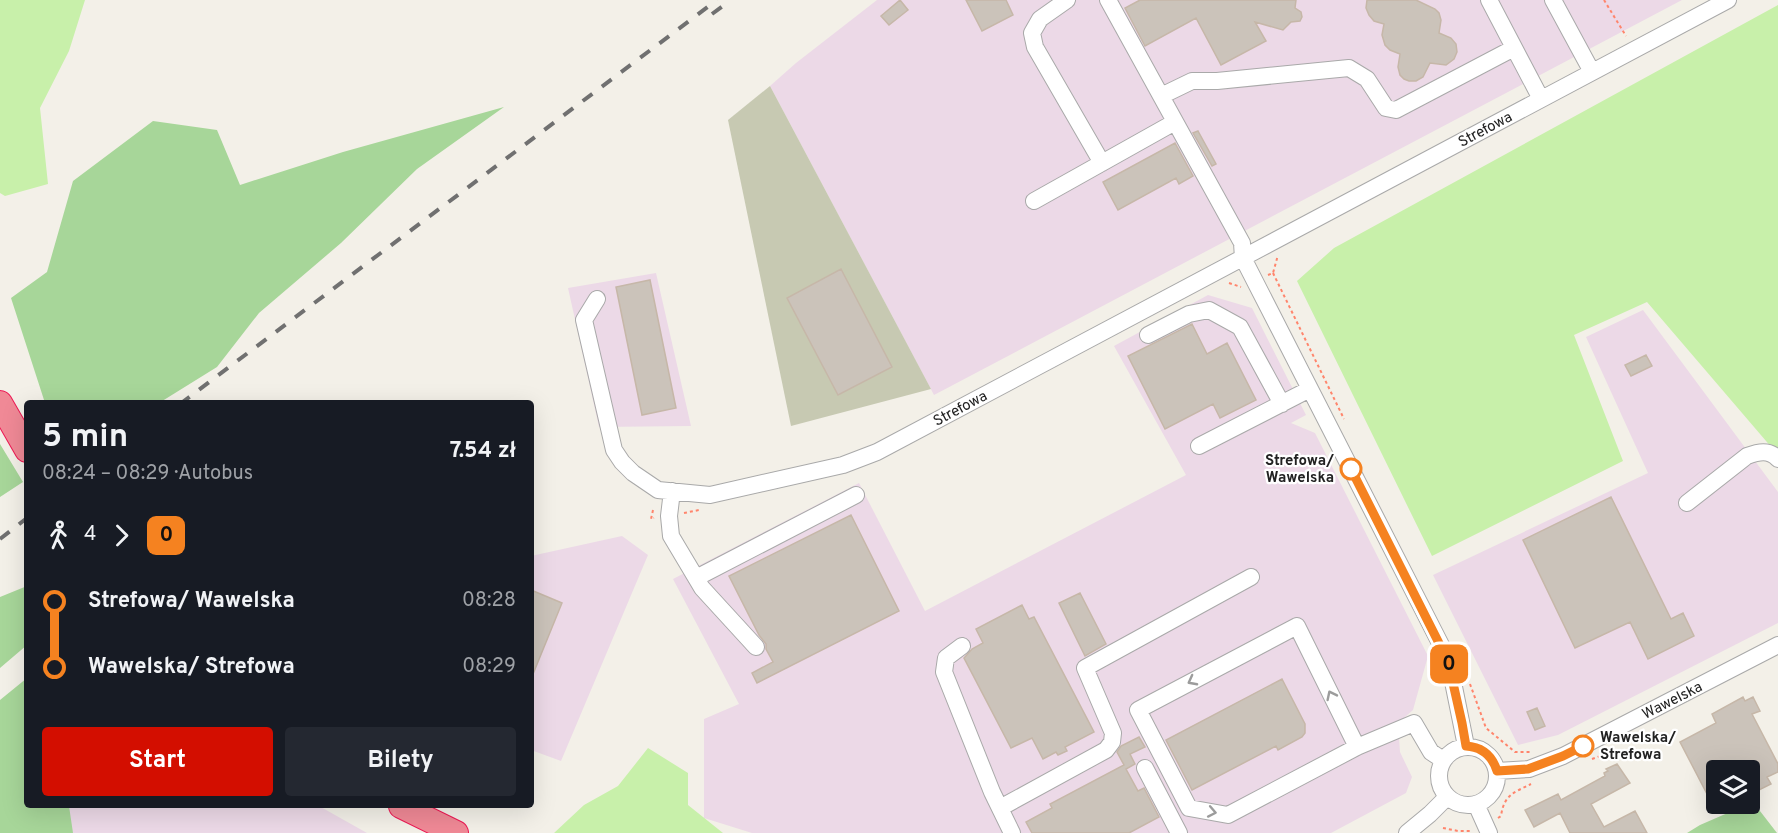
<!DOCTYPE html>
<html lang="pl">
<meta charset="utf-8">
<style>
body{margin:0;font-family:Overpass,sans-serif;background:#242831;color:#f1f3f6;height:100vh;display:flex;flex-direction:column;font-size:22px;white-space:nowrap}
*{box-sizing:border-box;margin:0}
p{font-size:20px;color:#9ea1a6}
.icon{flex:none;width:33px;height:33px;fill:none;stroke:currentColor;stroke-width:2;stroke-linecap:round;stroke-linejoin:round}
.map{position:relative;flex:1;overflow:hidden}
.details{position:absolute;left:24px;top:400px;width:510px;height:408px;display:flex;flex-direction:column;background:#171b24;border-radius:6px;box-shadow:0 6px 24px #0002}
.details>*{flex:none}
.badge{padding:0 12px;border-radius:9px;font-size:21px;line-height:39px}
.tools{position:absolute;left:1706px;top:760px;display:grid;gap:12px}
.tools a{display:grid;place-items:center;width:54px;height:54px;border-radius:6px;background:#171b24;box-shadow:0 6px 24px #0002;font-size:30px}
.map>.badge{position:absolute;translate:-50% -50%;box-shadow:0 0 0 3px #fff}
.legs{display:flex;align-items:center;gap:9px;height:66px;padding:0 18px;font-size:20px}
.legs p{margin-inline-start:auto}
.overview{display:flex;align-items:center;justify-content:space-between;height:102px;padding:0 18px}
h1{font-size:33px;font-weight:700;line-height:45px}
.action{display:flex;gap:12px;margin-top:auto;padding:12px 18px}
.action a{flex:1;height:69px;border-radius:6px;background:#d30e00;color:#fff;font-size:24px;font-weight:700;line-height:69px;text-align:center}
.action a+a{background:#242831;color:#f1f3f6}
ul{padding:0 18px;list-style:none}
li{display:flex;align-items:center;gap:21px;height:66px;font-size:22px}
li i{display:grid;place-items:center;width:9px;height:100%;margin:0 8px;background:currentColor}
li i::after{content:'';width:15px;height:15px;margin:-8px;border:4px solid;border-radius:50%;background:#171b24}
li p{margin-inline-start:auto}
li:first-child i{background:linear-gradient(#0000 50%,currentColor 0)}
li:last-child i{background:linear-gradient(currentColor 50%,#0000 0)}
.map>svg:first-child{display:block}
</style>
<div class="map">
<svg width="1778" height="833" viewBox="0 0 1778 833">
<rect width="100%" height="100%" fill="#f3f0e8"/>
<path fill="#ecd9e7" d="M877,0H1682L934,395L770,86L796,63Z
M656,273L691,426L599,427L568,288Z
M1208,295L1252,308L1306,415L1291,423L1315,433L1428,656L1413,710L1398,723L1400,752L1412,777L1406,793L1331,833H752L704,818V719L739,704L673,579L859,483L925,611L1186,475L1114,346Z
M1643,310L1778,492V623L1558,735L1518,745L1433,575L1648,473L1586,337Z
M622,536L648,555L561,761L531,750V556Z
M59,806H319L367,833H65Z"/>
<path fill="#c7c9b2" d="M770,86L931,389L791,426L728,120Z"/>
<path fill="#c8f0aa" d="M0,0H85L69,51L40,108L48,184L5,196L0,193Z
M1778,5V455L1647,302L1574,335L1623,461L1432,556L1297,281L1334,248Z
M648,748L688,773V805L723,833H554L584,805L618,786Z"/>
<path fill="#a7d699" d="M504,107L417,169L341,243L259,313L217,367L159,403H45L11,298L47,272L73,181L153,121L217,130L240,185L343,152Z
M0,444L23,482L0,497Z
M27,586V645L0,668V597Z
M27,678V806H69L73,833H0V700Z
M1753,802L1777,833H1687L1700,825Z"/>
<path fill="#cbc3ba" stroke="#c6b7a8" stroke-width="1.5" d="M900,0L908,10L889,25L881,16Z
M966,0H1006L1013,15L982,31Z
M1140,0H1296L1295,8L1301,12L1302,17L1300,21L1291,22L1283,30L1255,22L1266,41L1221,65L1196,18L1145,46L1125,8Z
M1367,0H1416L1435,9L1439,13L1441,20L1439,33L1451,38L1456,44L1457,52L1454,59L1446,65L1430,63L1423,77L1416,81H1409L1404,79L1400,75L1398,67L1400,54L1390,50L1385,45L1382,35L1384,24L1374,21L1369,15L1366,8Z
M1198,131L1216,164L1212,166L1193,133Z
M1175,143L1193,176L1179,184L1176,178L1118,210L1103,182Z
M841,269L892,367L838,395L787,298Z
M650,280L676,408L642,415L616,287Z
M1192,324L1207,354L1227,343L1256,400L1220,418L1213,404L1165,429L1128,356Z
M1646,355L1652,366L1631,376L1625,365Z
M1611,497L1671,619L1683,613L1694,636L1648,659L1630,622L1575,648L1523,540Z
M851,515L899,611L757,683L752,673L773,662L766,649V644L759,635L729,576Z
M531,590L562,603L531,679Z
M1080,593L1106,644L1085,656L1059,603Z
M1022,605L1029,619L1034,617L1094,732L1065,747L1067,751L1058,755L1056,752L1043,759L1032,738L1011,748L964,658L972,649L983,643L976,629Z
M1282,679L1305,724V733L1302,737L1278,750L1276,746L1192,790L1166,740Z
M1743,697L1745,701L1753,697L1760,711L1752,714L1778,764V772L1767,777L1771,784L1759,790L1756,783L1749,787V771H1716V789L1707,794L1680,742L1716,723L1712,714Z
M1537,708L1545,726L1535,730L1527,712Z
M1139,737L1145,747L1130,754L1135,764L1126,769L1138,791L1144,788L1159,817L1129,833H1032L1026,822L1052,808L1050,804L1124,765L1117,752L1121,746Z
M1617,764L1630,783L1591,804L1604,827L1635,811L1647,833H1570L1560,813L1534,827L1525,810L1558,794L1561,800L1605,776L1604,773L1608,771L1606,769Z"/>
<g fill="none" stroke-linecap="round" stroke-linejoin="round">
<g stroke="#a9a9a9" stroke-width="18">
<path id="minor" d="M1067,0L1040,19L1032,33L1035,47L1102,163
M1108,0L1242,243L1243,258L1442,647L1451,672L1466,746
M1489,0L1541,99
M1553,0L1592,72
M1161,96L1192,81H1217L1349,68L1367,79L1386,108L1396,110L1514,48
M1034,201L1175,122
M597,299L584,320L614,450L622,462L633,473L658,490L710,495L843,465L877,452L1728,0
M1148,335L1189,314L1209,310L1240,327L1282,404
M1199,446L1310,389
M672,491L669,516L671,536L702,588L756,647
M1687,503L1747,456C1758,452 1769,449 1778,459
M696,578L856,495
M962,646L946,658L944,672L992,792L1012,833
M1439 776a29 29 0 1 1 58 0a29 29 0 1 1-58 0Z
M1357,747L1297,626L1138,710L1189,808L1228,815L1357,747L1414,723L1431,752L1443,760
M1145,768L1179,833
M1497,771L1529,769L1563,756L1778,645
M1476,804L1489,833
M1000,808L1106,750L1112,742L1113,733L1085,668L1251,577
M1407,833L1430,814L1447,797"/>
</g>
<g stroke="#ed1954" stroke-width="26">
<path id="highway" d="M0,403L27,450
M401,806L456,833"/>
</g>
<path stroke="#ff856c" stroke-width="2" stroke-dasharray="3 3" stroke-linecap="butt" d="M1604,0L1626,36
M1273,273L1344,419
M1268,275L1273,273L1278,255
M1229,283L1241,287
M653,510L651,519L654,518
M684,513L699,510
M1470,684L1486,728L1515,752H1530
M1592,759L1608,753L1613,748
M1498,818L1501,816C1504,795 1513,793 1531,784
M1443,828L1458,831H1472"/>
<use href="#minor" stroke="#fff" stroke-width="16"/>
<use href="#highway" stroke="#f08996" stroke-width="24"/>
<path stroke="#707070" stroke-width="4" stroke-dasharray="12 12" stroke-linecap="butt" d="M712,14L731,0
M180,404L717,0
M0,539L27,518"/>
</g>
<defs><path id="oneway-chevron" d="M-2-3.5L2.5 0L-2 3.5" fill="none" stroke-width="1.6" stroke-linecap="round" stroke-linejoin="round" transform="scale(1.5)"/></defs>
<g stroke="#9c9c9c">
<use href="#oneway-chevron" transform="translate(1192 681) rotate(152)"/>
<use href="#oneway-chevron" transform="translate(1331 695) rotate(-116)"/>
<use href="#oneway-chevron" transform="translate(1212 812) rotate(11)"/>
</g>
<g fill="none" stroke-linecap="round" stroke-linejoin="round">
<g stroke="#fff" stroke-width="14">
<path id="line-1" d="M1351,469L1448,661L1462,723L1466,746C1482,747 1492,755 1497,771L1528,769L1563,756L1583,746"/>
</g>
<use href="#line-1" stroke="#f58220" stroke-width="9"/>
</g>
<g fill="#fff" stroke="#f58220" stroke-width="3">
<circle cx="1351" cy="469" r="10"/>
<circle cx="1583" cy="746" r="10"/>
</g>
<g text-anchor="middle" stroke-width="4.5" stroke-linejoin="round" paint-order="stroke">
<g font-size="15" fill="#222" stroke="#fff">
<text transform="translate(1485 129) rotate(-28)" y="5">Strefowa</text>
<text transform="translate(960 408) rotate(-28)" y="5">Strefowa</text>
<text transform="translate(1672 700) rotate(-27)" y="5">Wawelska</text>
</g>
<g font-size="15" font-weight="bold" fill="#222" stroke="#fff" text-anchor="end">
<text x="1334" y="465">Strefowa/<tspan x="1334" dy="17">Wawelska</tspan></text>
<text x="1600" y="742" text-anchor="start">Wawelska/<tspan x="1600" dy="17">Strefowa</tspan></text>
</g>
</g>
</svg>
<div class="tools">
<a><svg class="icon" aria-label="layers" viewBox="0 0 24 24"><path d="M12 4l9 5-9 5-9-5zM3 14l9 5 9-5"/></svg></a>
</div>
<b class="badge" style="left:1449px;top:664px;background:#f58220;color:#111">0</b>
<section class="details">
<div class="overview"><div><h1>5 min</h1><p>08:24 – 08:29 · Autobus</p></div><b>7.54 zł</b></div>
<div class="legs"><svg class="icon" aria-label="walk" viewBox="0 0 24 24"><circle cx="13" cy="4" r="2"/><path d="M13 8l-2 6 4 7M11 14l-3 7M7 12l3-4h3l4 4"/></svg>4<svg class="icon" aria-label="forward" viewBox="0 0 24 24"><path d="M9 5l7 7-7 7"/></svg><b class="badge" style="background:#f58220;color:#111">0</b></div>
<ul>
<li><i style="color:#f58220"></i><b>Strefowa/ Wawelska</b><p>08:28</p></li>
<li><i style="color:#f58220"></i><b>Wawelska/ Strefowa</b><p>08:29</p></li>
</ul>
<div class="action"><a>Start</a><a>Bilety</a></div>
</section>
</div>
